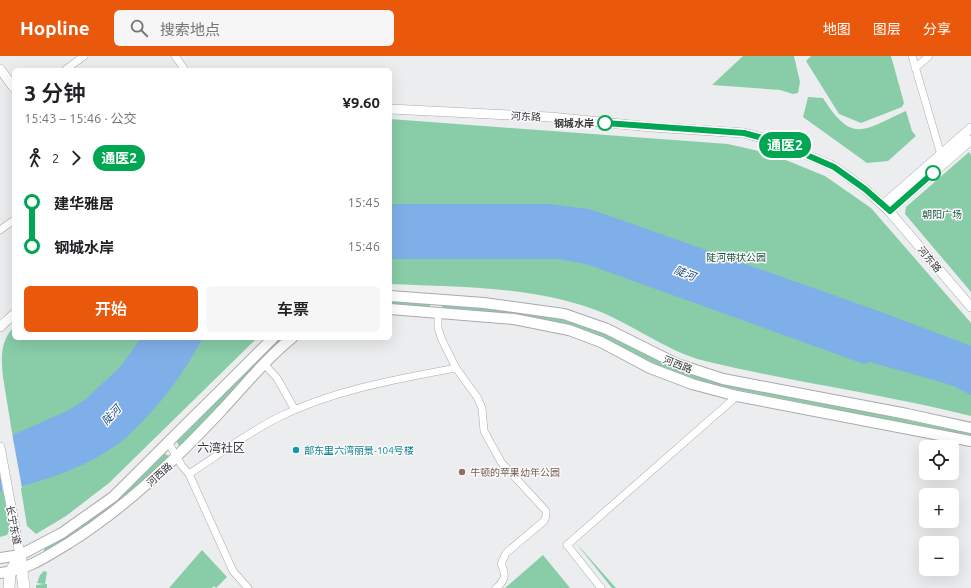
<!DOCTYPE html>
<html lang="zh">
<meta charset="utf-8">
<style>
body{margin:0;font-family:Ubuntu,"Noto Sans SC",sans-serif;background:#f6f6f6;color:#202124;height:100vh;display:flex;flex-direction:column;font-size:15px;white-space:nowrap}
*{box-sizing:border-box;margin:0}
p{font-size:13px;color:#757577}
.icon{flex:none;width:22px;height:22px;fill:none;stroke:currentColor;stroke-width:2;stroke-linecap:round;stroke-linejoin:round}
.map{position:relative;flex:1;overflow:hidden}
.details{position:absolute;left:12px;top:12px;width:380px;height:272px;display:flex;flex-direction:column;background:#fff;border-radius:6px;box-shadow:0 4px 16px #0002}
.details>*{flex:none}
.badge{padding:0 8px;border-radius:13px;font-size:14px;line-height:26px}
.controls{position:absolute;left:919px;top:384px;display:grid;gap:8px}
.controls a{display:grid;place-items:center;width:40px;height:40px;border-radius:6px;background:#fff;box-shadow:0 4px 16px #0002;font-size:20px}
.map>.badge{position:absolute;translate:-50% -50%;box-shadow:0 0 0 2px #fff}
.legs{display:flex;align-items:center;gap:6px;height:44px;padding:0 12px;font-size:13px}
.legs p{margin-inline-start:auto}
.head{display:flex;align-items:center;justify-content:space-between;height:68px;padding:0 12px}
h1{font-size:22px;font-weight:600;line-height:30px}
.cta{display:flex;gap:8px;margin-top:auto;padding:8px 12px}
.cta a{flex:1;height:46px;border-radius:6px;background:#ea580c;color:#fff;font-size:16px;font-weight:600;line-height:46px;text-align:center}
.cta a+a{background:#f6f6f6;color:#202124}
ul{padding:0 12px;list-style:none}
li{display:flex;align-items:center;gap:14px;height:44px;font-size:15px}
li i{display:grid;place-items:center;width:6px;height:100%;margin:0 5px;background:currentColor}
li i::after{content:'';width:10px;height:10px;margin:-5px;border:3px solid;border-radius:50%;background:#fff}
li p{margin-inline-start:auto}
li:first-child i{background:linear-gradient(#0000 50%,currentColor 0)}
li:last-child i{background:linear-gradient(currentColor 50%,#0000 0)}
header{display:flex;align-items:center;gap:24px;box-sizing:border-box;height:56px;padding:0 20px;background:#ea580c;color:#fff}
header strong{font-size:19px}
nav{display:flex;gap:22px;margin-inline-start:auto;font-size:14px}
.search{width:280px;height:36px;background:#f6f6f6;display:flex;align-items:center;gap:10px;box-sizing:border-box;padding:0 14px;border-radius:6px;color:#757577;font-size:15px}
.map>svg:first-child{display:block}
</style>
<header>
<strong>Hopline</strong>
<div class="search"><svg class="icon" aria-label="search" viewBox="0 0 24 24"><circle cx="10" cy="10" r="6"/><path d="M15 15l6 6"/></svg>搜索地点</div>
<nav><a>地图</a><a>图层</a><a>分享</a></nav>
</header>
<div class="map">
<svg width="971" height="532" viewBox="0 0 971 532">
<rect width="100%" height="100%" fill="#ecedee"/>
<path fill="#88cda8" d="M743,0H794L800,26L798,37L793,38L780,34L712,29Z
M811,0H891L904,47L902,51L861,67L839,58L806,5Z
M808,41L823,42C853,89 863,74 906,55L912,75L916,80L888,105L867,107L803,61Z
M390,63L728,88L771,98L825,120L871,152L971,267V360C883,338 793,326 705,305C665,295 632,267 593,253C529,230 457,231 390,228Z
M969,96L971,99V236L905,158L906,151Z
M390,245L427,246L431,248L429,251L390,248Z
M443,247L546,259L563,262L614,280L675,312L709,324L971,377V381L709,328L663,312L606,283L557,266L443,252L441,249Z
M14,271V282H257L109,427L66,460L36,478L27,470L3,321C1,303 0,285 14,271Z
M278,282H285L180,392L176,384Z
M163,397L171,401L127,442L50,494L44,495V493L86,465Z
M0,412L11,471L7,479L0,481Z
M576,487L616,532H612Z
M202,494L227,521L216,532L214,530L212,532H169Z
M543,499L570,532H505Z
M44,515L47,516L45,528H47V532H36V529L44,528L37,527L40,519Z"/>
<path fill="#7fafe8" d="M390,148H549L589,153L610,160L884,257L971,290V339L951,329L870,306L864,308L586,208L557,203H390Z
M141,282H203C184,317 159,351 130,378C95,410 44,425 0,436V383L15,378L67,355L86,343L120,311Z"/>
<path fill="#ecedee" d="M12,377L22,432L3,437L0,418V381Z"/>
<g fill="none" stroke-linecap="round" stroke-linejoin="round">
<g stroke="#aaaaab" stroke-width="8">
<path id="minor" d="M175,0L185,14
M912,0L941,99
M915,12L929,0
M65,14L84,0
M0,174L14,164
M438,256V272L442,284L456,312L477,341L482,352L484,375L501,406L546,455V460L544,465L506,497L501,508C506,518 506,524 496,532
M265,309L277,322L295,354
M168,386L182,410L189,418L233,515L248,532
M189,418C218,399 247,377 279,361C334,334 397,323 456,312
M601,532L567,489L737,340"/>
</g>
<g stroke="#aaaaab" stroke-width="10">
<path id="tertiary" d="M0,13L14,32
M390,53L550,61L651,71L744,77L777,86L835,111L865,133L889,155L971,251
M883,149L971,72
M889,155L971,84
M0,271L14,258
M0,391L20,499"/>
</g>
<g stroke="#aaaaab" stroke-width="12">
<path id="secondary" d="M390,240L484,247L564,258L607,273L677,308L723,323L907,358L971,372
M390,253L514,263L569,274L601,286L650,312L692,328L737,340L971,385
M0,502L20,499L62,477L113,441L273,282
M0,517C26,515 47,500 69,487C126,451 174,405 220,356C242,333 267,301 292,282"/>
</g>
<g stroke="#aaaaab" stroke-width="12">
<path id="primary" d="M20,499L24,532
M9,532L10,517L20,499"/>
</g>
<use href="#minor" stroke="#fff" stroke-width="7"/>
<use href="#tertiary" stroke="#fff" stroke-width="9"/>
<use href="#secondary" stroke="#fff" stroke-width="10"/>
<use href="#primary" stroke="#fff" stroke-width="11"/>
</g>
<g fill="none" stroke-linecap="round" stroke-linejoin="round">
<g stroke="#fff" stroke-width="9">
<path id="line-1" d="M605,67L744,77L777,86L834,111L865,133L890,155L933,117"/>
</g>
<use href="#line-1" stroke="#00a651" stroke-width="6"/>
</g>
<g fill="#fff" stroke="#00a651" stroke-width="2">
<circle cx="605" cy="67" r="7"/>
<circle cx="933" cy="117" r="7"/>
</g>
<circle fill="#0f9aa8" stroke="#fafafc" stroke-width="1.5" cx="296" cy="394" r="4"/>
<circle fill="#8d6e63" stroke="#fafafc" stroke-width="1.5" cx="462" cy="416" r="4"/>
<g text-anchor="middle" stroke-width="3" stroke-linejoin="round" paint-order="stroke">
<g font-size="10" fill="#343535" stroke="#fafafc">
<text transform="translate(526 60) rotate(3)" y="4">河东路</text>
<text transform="translate(930 203) rotate(50)" y="4">河东路</text>
<text transform="translate(678 308) rotate(21)" y="4">河西路</text>
<text transform="translate(159 418) rotate(-42)" y="4">河西路</text>
<text transform="translate(14 469) rotate(79)" y="4">长宁东道</text>
</g>
<g font-size="10" font-weight="bold" fill="#343535" stroke="#fafafc" text-anchor="end">
<text x="594" y="71">钢城水岸</text>
</g>
<g font-size="10" fill="#1b573c" stroke="#fafafc">
<text x="942" y="162">朝阳广场</text>
<text x="736" y="205">陡河带状公园</text>
</g>
<g font-size="10" fill="#0d838f" stroke="#fafafc" text-anchor="start">
<text x="304" y="398">部东里六湾丽景-104号楼</text>
</g>
<g font-size="10" fill="#785e54" stroke="#fafafc" text-anchor="start">
<text x="470" y="420">牛顿的苹果幼年公园</text>
</g>
<g font-size="11" font-style="italic" fill="#17487d" stroke="#fafafc">
<text transform="translate(685 217) rotate(21)" y="4">陡河</text>
<text transform="translate(111 359) rotate(-47)" y="4">陡河</text>
</g>
<g font-size="12" fill="#343535" stroke="#fafafc">
<text x="221" y="396">六湾社区</text>
</g>
</g>
</svg>
<div class="controls">
<a><svg class="icon" aria-label="locate" viewBox="0 0 24 24"><circle cx="12" cy="12" r="6"/><path d="M12 2v4M12 18v4M2 12h4M18 12h4"/></svg></a>
<a>+</a>
<a>−</a>
</div>
<b class="badge" style="left:785px;top:89px;background:#00a651;color:#fff">通医2</b>
<section class="details">
<div class="head"><div><h1>3 分钟</h1><p>15:43 – 15:46 · 公交</p></div><b>¥9.60</b></div>
<div class="legs"><svg class="icon" aria-label="walk" viewBox="0 0 24 24"><circle cx="13" cy="4" r="2"/><path d="M13 8l-2 6 4 7M11 14l-3 7M7 12l3-4h3l4 4"/></svg>2<svg class="icon" aria-label="forward" viewBox="0 0 24 24"><path d="M9 5l7 7-7 7"/></svg><b class="badge" style="background:#00a651;color:#fff">通医2</b></div>
<ul>
<li><i style="color:#00a651"></i><b>建华雅居</b><p>15:45</p></li>
<li><i style="color:#00a651"></i><b>钢城水岸</b><p>15:46</p></li>
</ul>
<div class="cta"><a>开始</a><a>车票</a></div>
</section>
</div>
